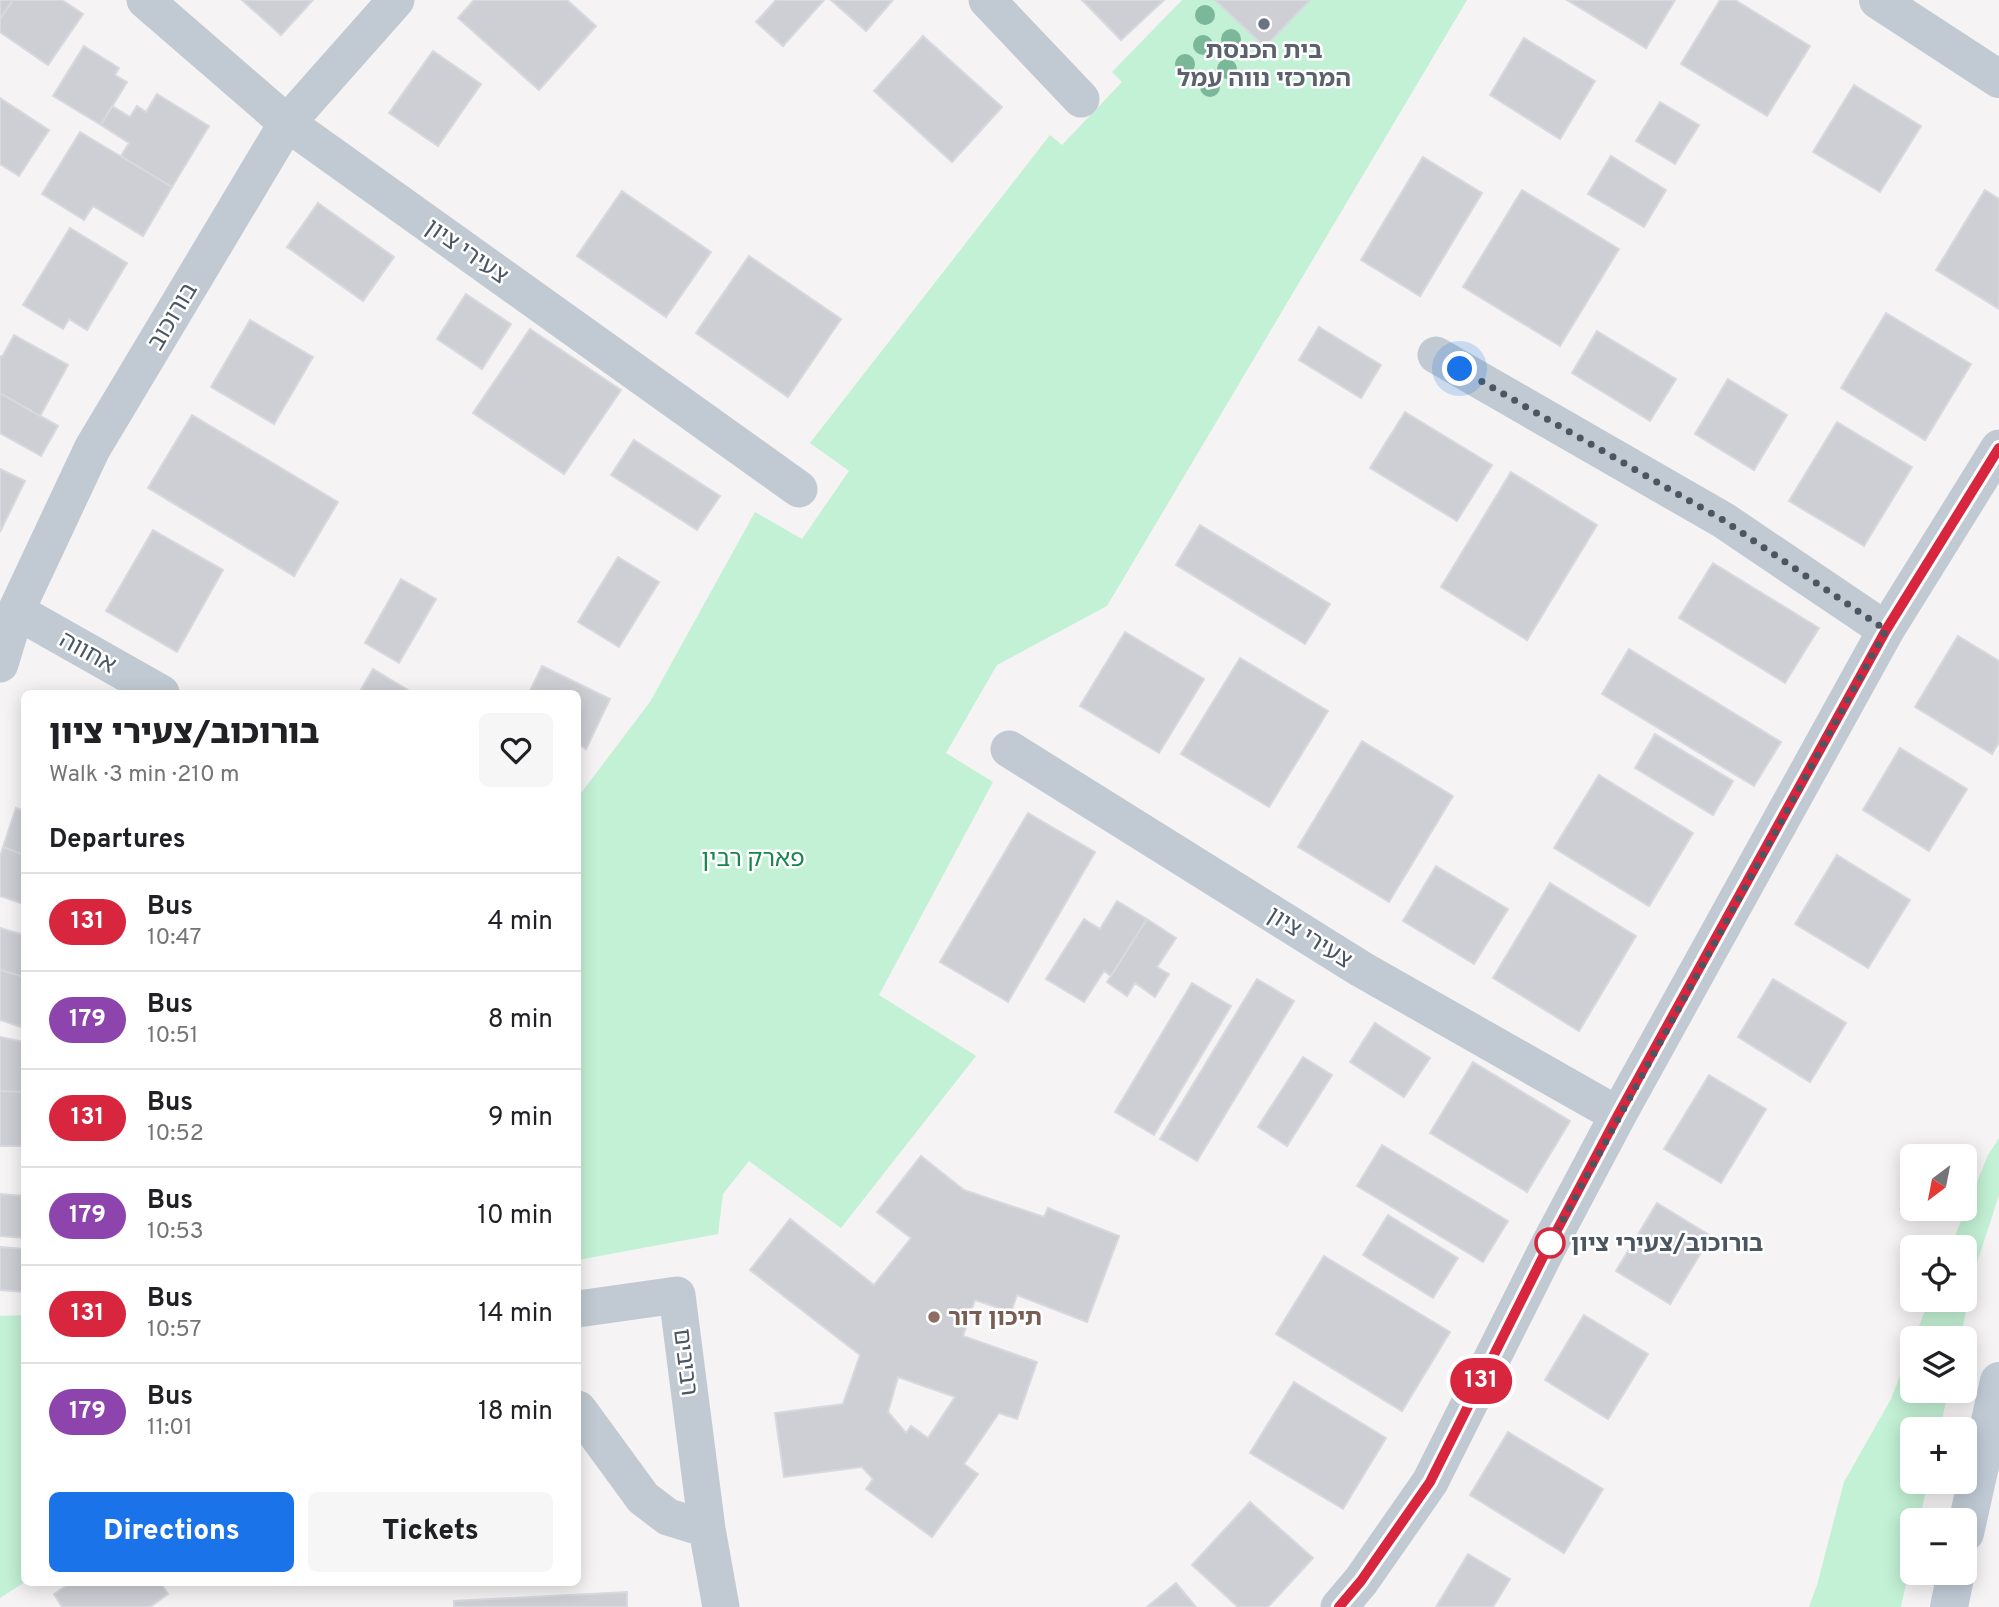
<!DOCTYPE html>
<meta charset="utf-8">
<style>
body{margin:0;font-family:Overpass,"Noto Sans Hebrew",sans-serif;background:#f6f6f6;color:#202124;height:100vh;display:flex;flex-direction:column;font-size:26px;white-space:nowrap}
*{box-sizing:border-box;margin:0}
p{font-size:23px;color:#757577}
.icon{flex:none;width:38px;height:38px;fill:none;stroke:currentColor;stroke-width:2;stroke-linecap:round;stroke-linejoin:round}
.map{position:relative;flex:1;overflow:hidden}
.sheet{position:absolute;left:21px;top:690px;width:560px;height:896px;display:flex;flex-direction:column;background:#fff;border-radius:10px;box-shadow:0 4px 18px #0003}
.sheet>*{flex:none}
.badge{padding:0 14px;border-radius:23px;font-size:24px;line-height:46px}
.needle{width:46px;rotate:212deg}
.buttons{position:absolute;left:1900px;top:1144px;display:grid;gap:14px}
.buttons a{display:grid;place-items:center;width:77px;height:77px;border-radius:10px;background:#fff;box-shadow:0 4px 18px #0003;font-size:35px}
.you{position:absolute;width:35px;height:35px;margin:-18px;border:5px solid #fff;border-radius:50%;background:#1a73e8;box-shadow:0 0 0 10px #1a73e833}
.map>.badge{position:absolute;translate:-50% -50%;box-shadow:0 0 0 4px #fff}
h2{padding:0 28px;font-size:26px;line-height:63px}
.round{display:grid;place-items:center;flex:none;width:74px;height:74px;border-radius:10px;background:#f6f6f6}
.summary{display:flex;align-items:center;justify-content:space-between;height:119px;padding:0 28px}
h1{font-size:33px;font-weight:800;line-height:52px}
.primary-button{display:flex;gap:14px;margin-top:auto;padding:14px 28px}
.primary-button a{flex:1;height:80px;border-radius:10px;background:#1a73e8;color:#fff;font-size:28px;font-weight:800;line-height:80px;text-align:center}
.primary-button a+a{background:#f6f6f6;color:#202124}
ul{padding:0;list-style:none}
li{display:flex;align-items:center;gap:21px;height:98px;padding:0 28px;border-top:2px solid #e0e0e0}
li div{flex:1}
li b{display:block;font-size:26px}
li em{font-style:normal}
li .badge{min-width:77px;font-weight:700;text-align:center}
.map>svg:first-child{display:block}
</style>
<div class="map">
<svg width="1999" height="1607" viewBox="0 0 1999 1607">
<rect width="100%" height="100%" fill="#f5f3f3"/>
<path fill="#c3f1d5" d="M1182,0H1467L1107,606L997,665L946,753L993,782L879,995L976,1056L841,1228L749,1161L723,1194L718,1234L578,1260V797L650,702L755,512L802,539L849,471L810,443L1050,135L1062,145L1122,82L1112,72Z
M1999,1138V1195L1976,1266L1960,1339H1914L1929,1300H1965V1248H1950L1988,1155Z
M24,1315L25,1582L0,1598V1316Z
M1913,1342V1391H1948L1940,1430H1913V1482H1928L1919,1521H1913V1551L1901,1607H1809L1817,1585L1844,1482L1891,1399Z"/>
<path fill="#cdcfd5" stroke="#d7d9de" stroke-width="2" fill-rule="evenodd" d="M0,0H13L0,19Z
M13,0H62L83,14L48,65L0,32V19Z
M242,0H313L281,35Z
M474,0H567L596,26L539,90L458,18Z
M776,0H824L783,46L756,22Z
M831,0H893L866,31Z
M1082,0H1164L1121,40Z
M1215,0H1310L1265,47Z
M1567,0H1675L1646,48Z
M1720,0H1735L1810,46L1767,116L1681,64Z
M923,36L1002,107L952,162L874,91Z
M1524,38L1595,81L1560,139L1490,95Z
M84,46L119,68L115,75L127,82L101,125L53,96Z
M433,51L481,84L438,146L389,113Z
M1854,85L1921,126L1880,192L1813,152Z
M157,94L209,126L172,187L121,156L129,143L101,125L112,106L130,117L137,106L146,112Z
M0,98L49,130L19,176L0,164Z
M1660,102L1699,125L1675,164L1636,141Z
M80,132L172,187L143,236L93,206L84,220L42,194Z
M1611,156L1666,190L1644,227L1588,194Z
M1423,157L1482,193L1420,296L1361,260Z
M1522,190L1619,249L1560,346L1463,287Z
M1985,190L1999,199V309L1936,270Z
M622,191L711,252L666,317L577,256Z
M318,203L394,257L363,301L287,247Z
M70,228L127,263L87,330L69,319L63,329L23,305Z
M749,256L841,319L788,397L696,333Z
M466,294L511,324L482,369L437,339Z
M1886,313L1971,364L1925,440L1841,388Z
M250,320L313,357L274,424L211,387Z
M1319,327L1381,365L1361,398L1299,360Z
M530,329L621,390L564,474L473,413Z
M1597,331L1676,379L1650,421L1572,373Z
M14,335L68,365L40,416L0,393V356L2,357Z
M1728,379L1787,415L1754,470L1695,434Z
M0,393L58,426L41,456L0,433Z
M1405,412L1492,465L1457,521L1370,468Z
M192,415L338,502L294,576L148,488Z
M1837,422L1912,467L1864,546L1789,501Z
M634,440L720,496L697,530L611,475Z
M0,469L25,481L0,532Z
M1511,472L1597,525L1527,640L1441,587Z
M1200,525L1330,604L1305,644L1176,565Z
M153,530L223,570L177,652L106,611Z
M618,557L659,582L619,647L578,622Z
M1713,563L1819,628L1785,683L1679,618Z
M401,579L436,599L399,663L365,643Z
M1125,632L1204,679L1159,753L1080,706Z
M1958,636L1999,661V742L1992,754L1915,707Z
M1629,649L1781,742L1754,786L1602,694Z
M1240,658L1328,711L1269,807L1181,754Z
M542,666L610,699L586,749L578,744V693H529Z
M373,669L413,693H359Z
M1655,734L1733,781L1713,815L1635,768Z
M1362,741L1453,796L1389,902L1298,847Z
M1900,748L1967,789L1929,851L1863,810Z
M1599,775L1693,833L1649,906L1554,848Z
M16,808L24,811V855L3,847Z
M1028,813L1095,852L1008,1002L940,962Z
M3,847L24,855V904L0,896V857Z
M1837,855L1910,900L1868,968L1795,924Z
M1436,866L1508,909L1474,964L1403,921Z
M1550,883L1636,936L1579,1031L1493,978Z
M1117,901L1147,919L1111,976L1104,971L1084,1002L1046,979L1084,919L1100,929Z
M1147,919L1176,938L1157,967L1169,974L1155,997L1135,983L1127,996L1107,982Z
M0,928L24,935V977L0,970Z
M0,970L24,977V1015L21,1027L0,1020Z
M1257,979L1294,1001L1197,1161L1160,1139Z
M1773,979L1846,1023L1810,1082L1738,1037Z
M1192,983L1231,1006L1154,1135L1115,1112Z
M1375,1023L1430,1058L1404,1097L1350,1062Z
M0,1037L24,1042V1092L0,1091Z
M1303,1057L1332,1075L1287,1146L1258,1127Z
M1473,1062L1570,1121L1527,1192L1430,1133Z
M1709,1075L1766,1109L1721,1183L1664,1149Z
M0,1091L24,1092V1146H0Z
M1382,1145L1508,1221L1483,1262L1357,1186Z
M921,1156L964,1190L1044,1217L1048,1208L1119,1236L1087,1322L1017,1295L1011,1312L975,1300L963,1336L1037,1362L1017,1419L999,1413L964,1464L978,1474L932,1537L866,1489L873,1479L862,1467L784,1477L775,1413L843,1404L860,1355L750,1270L790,1219L874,1285L911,1238L877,1212ZM898,1377L955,1397L928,1438L911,1426L906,1433L888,1412Z
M0,1194L24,1196V1238L0,1236Z
M1657,1203L1711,1236L1670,1304L1616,1271Z
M1388,1215L1458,1258L1433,1298L1363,1255Z
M0,1247L24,1249V1292L0,1290Z
M1324,1256L1450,1332L1402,1411L1276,1334Z
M1584,1315L1648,1354L1608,1419L1545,1380Z
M1294,1382L1386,1438L1343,1509L1250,1453Z
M1508,1432L1603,1489L1564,1553L1470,1495Z
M1250,1502L1313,1558L1268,1607H1238L1192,1565Z
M1468,1554L1510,1579L1493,1607H1436Z
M72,1582H160L168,1594L150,1607H62L54,1594Z
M1176,1583L1196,1607H1147Z
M627,1592V1607H454V1601Z"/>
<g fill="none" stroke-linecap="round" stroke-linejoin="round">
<path stroke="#c1cad2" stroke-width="37" d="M145,0L287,123L799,489
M987,0L1081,99
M1436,355L1723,520L1886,630
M16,611L161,693
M0,664L16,611L92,449L287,123L396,0
M1009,749L1361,969L1618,1115
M578,1309L677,1295L707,1529L721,1607
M578,1409L643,1498L668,1517L707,1529
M1339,1607L1361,1581L1430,1482L1548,1247L1618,1115L1886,630L1999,448"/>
<path stroke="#c1cad2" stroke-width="38" d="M1878,0L1999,79"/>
<path stroke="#c1cbd6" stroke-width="38" d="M1965,1533L1999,1381
M1949,1607L1956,1573"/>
</g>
<g fill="#7bb799">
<circle cx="1205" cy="15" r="10"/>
<circle cx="1231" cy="39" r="10"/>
<circle cx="1203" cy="45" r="10"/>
<circle cx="1185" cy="64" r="10"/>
<circle cx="1227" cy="69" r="10"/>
<circle cx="1210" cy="87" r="10"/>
</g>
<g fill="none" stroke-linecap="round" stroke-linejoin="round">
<g stroke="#fff" stroke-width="16">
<path id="line" d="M1339,1607L1361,1581L1430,1482L1548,1247L1618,1115L1886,630L1999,448"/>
</g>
<use href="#line" stroke="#d7263d" stroke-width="10"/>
<path stroke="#4a5661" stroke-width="7" stroke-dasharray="0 12.6" d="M1460,369L1723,520L1886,630L1548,1247L1550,1243"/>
</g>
<circle fill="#6b7280" stroke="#fff" stroke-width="2.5" cx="1264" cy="24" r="7"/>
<circle fill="#fff" stroke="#d7263d" stroke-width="3.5" cx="1550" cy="1243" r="14"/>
<circle fill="#8d6e63" stroke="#fff" stroke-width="2.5" cx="934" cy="1317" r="7"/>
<g text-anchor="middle" stroke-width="5" stroke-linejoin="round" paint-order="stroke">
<g font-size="24" font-weight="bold" fill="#5b616d" stroke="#fff">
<text x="1264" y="58">בית הכנסת<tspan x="1264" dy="28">המרכזי נווה עמל</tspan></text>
</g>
<g font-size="24" fill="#4a5661" stroke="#fff">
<text transform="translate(467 251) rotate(35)" y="8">צעירי ציון</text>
<text transform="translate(172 316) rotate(-59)" y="8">בורוכוב</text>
<text transform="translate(88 652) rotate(29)" y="8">אחווה</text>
<text transform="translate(1310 937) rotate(32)" y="8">צעירי ציון</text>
<text transform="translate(686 1362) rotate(83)" y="8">רביבים</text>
</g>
<g font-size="24" fill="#17864f" stroke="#fff">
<text x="753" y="866">פארק רבין</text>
</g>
<g font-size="24" font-weight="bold" fill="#4a5661" stroke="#fff" text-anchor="start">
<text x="1571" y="1251">בורוכוב/צעירי ציון</text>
</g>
<g font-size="24" font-weight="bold" fill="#785e54" stroke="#fff" text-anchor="start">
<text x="948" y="1325">תיכון דור</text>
</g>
</g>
</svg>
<div class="buttons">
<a><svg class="needle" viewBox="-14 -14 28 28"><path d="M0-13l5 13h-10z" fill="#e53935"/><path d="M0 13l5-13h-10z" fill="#757577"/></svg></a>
<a><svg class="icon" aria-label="locate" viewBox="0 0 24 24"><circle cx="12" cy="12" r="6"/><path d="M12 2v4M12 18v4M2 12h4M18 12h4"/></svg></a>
<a><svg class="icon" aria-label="layers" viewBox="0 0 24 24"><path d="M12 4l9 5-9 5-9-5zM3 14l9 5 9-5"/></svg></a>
<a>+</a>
<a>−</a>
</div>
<div class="you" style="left:1460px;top:369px"></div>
<b class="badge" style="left:1481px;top:1381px;background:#d7263d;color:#fff">131</b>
<section class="sheet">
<div class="summary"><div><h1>בורוכוב/צעירי ציון</h1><p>Walk · 3 min · 210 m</p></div><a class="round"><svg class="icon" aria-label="heart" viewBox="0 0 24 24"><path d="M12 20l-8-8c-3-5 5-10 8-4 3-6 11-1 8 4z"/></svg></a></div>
<h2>Departures</h2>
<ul>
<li><span class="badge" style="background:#d7263d;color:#fff">131</span><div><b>Bus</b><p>10:47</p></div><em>4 min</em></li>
<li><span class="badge" style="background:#8e44ad;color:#fff">179</span><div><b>Bus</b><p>10:51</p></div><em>8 min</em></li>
<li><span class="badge" style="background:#d7263d;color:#fff">131</span><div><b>Bus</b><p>10:52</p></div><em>9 min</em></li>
<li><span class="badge" style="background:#8e44ad;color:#fff">179</span><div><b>Bus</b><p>10:53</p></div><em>10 min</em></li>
<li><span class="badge" style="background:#d7263d;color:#fff">131</span><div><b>Bus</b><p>10:57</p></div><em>14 min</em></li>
<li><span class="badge" style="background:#8e44ad;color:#fff">179</span><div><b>Bus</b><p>11:01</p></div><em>18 min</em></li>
</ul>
<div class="primary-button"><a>Directions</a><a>Tickets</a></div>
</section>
</div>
